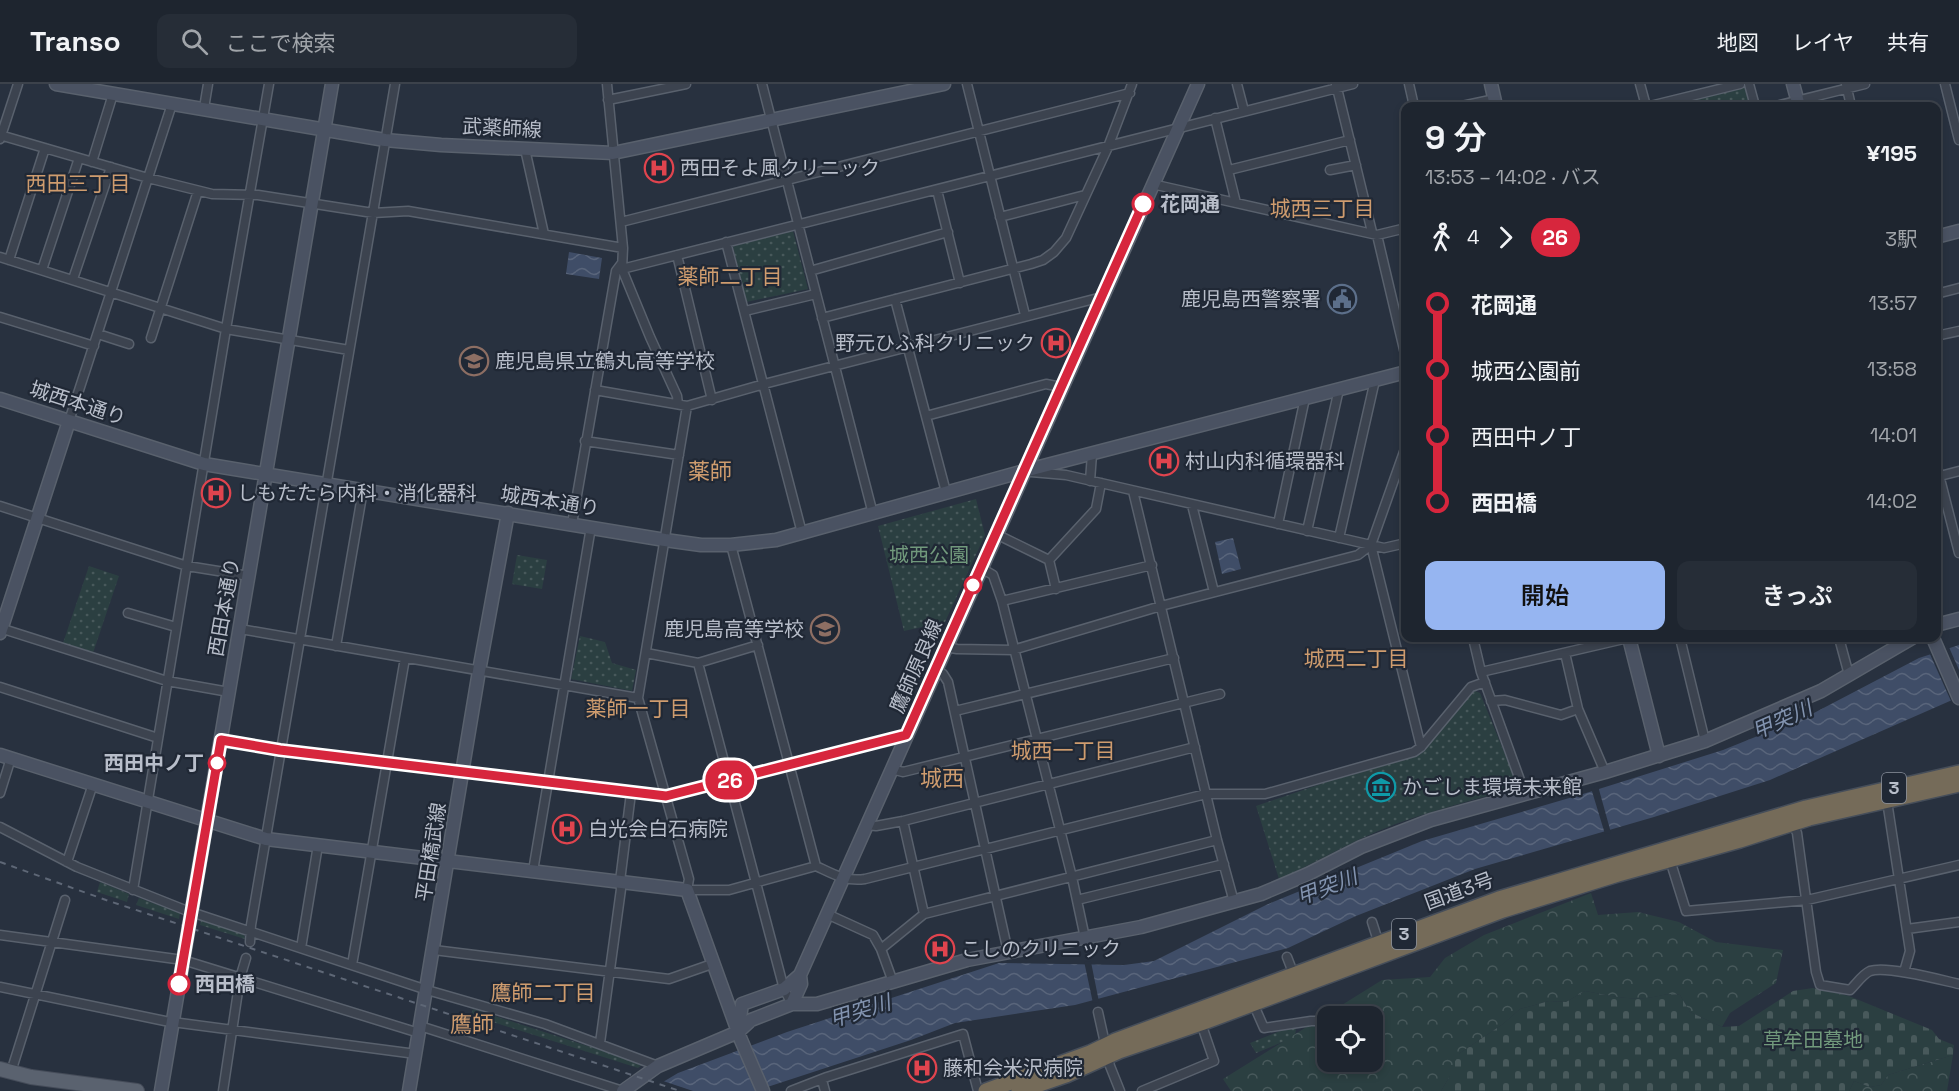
<!DOCTYPE html>
<html lang="ja">
<meta charset="utf-8">
<style>
body{margin:0;font-family:"Space Grotesk","Noto Sans JP",sans-serif;background:#262d37;color:#f1f3f6;height:100vh;display:flex;flex-direction:column;font-size:22px;white-space:nowrap}
*{box-sizing:border-box;margin:0}
p{font-size:20px;color:#a1a5aa}
.icon{flex:none;width:33px;height:33px;fill:none;stroke:currentColor;stroke-width:2;stroke-linecap:round;stroke-linejoin:round}
.map{position:relative;flex:1;overflow:hidden}
.side{position:absolute;left:1401px;top:18px;width:540px;height:540px;display:flex;flex-direction:column;background:#1e252f;border-radius:12px;box-shadow:0 3px 9px #0003,0 0 0 2px #3c424b}
.side>*{flex:none}
.badge{padding:0 12px;border-radius:20px;font-size:21px;line-height:39px}
.controls{position:absolute;left:1317px;top:922px;display:grid;gap:12px}
.controls a{display:grid;place-items:center;width:66px;height:66px;border-radius:12px;background:#1e252f;box-shadow:0 3px 9px #0003,0 0 0 2px #3c424b;font-size:30px}
.map>.badge{position:absolute;translate:-50% -50%;box-shadow:0 0 0 3px #fff}
.legs{display:flex;align-items:center;gap:9px;height:66px;padding:0 24px;font-size:20px}
.legs p{margin-inline-start:auto}
.headline{display:flex;align-items:center;justify-content:space-between;height:102px;padding:0 24px}
h1{font-size:33px;font-weight:600;line-height:45px}
.cta{display:flex;gap:12px;margin-top:auto;padding:12px 24px}
.cta a{flex:1;height:69px;border-radius:12px;background:#96b5f1;color:#111;font-size:24px;font-weight:600;line-height:69px;text-align:center}
.cta a+a{background:#262d37;color:#f1f3f6}
ul{padding:0 24px;list-style:none}
li{display:flex;align-items:center;gap:21px;height:66px;font-size:22px}
li i{display:grid;place-items:center;width:9px;height:100%;margin:0 8px;background:currentColor}
li i::after{content:'';width:15px;height:15px;margin:-8px;border:4px solid;border-radius:50%;background:#1e252f}
li p{margin-inline-start:auto}
li:first-child i{background:linear-gradient(#0000 50%,currentColor 0)}
li:last-child i{background:linear-gradient(currentColor 50%,#0000 0)}
header{display:flex;align-items:center;gap:36px;box-sizing:border-box;height:84px;padding:0 30px;background:#1e252f;border-bottom:2px solid #3c424b}
header strong{font-size:28px}
nav{display:flex;gap:33px;margin-inline-start:auto;font-size:21px}
.search{width:420px;height:54px;background:#262d37;display:flex;align-items:center;gap:15px;box-sizing:border-box;padding:0 21px;border-radius:12px;color:#a1a5aa;font-size:22px}
.map>svg:first-child{display:block}
</style>
<header>
<strong>Transo</strong>
<div class="search"><svg class="icon" aria-label="search" viewBox="0 0 24 24"><circle cx="10" cy="10" r="6"/><path d="M15 15l6 6"/></svg>ここで検索</div>
<nav><a>地図</a><a>レイヤ</a><a>共有</a></nav>
</header>
<div class="map">
<svg width="1959" height="1007" viewBox="0 0 1959 1007">
<defs>
<pattern id="grass-dots" width="8" height="8" patternUnits="userSpaceOnUse" patternTransform="scale(1.5)"><rect width="8" height="8" fill="#2b3f41"/><path d="M2 2h.1M6 6h.1" fill="none" stroke="#48595b" stroke-width="1.8" stroke-linecap="round"/></pattern>
<pattern id="forest-crowns" width="20" height="18" patternUnits="userSpaceOnUse" patternTransform="scale(1.5)"><rect width="20" height="18" fill="#2b3f41"/><path d="M2 6a3 3 0 1 1 6 0M12 15a3 3 0 1 1 6 0" fill="none" stroke="#48595b"/></pattern>
<pattern id="cemetery-stones" width="16" height="16" patternUnits="userSpaceOnUse" patternTransform="scale(1.5)"><rect width="16" height="16" fill="#2b3f41"/><path d="M2 7V4a2 2 0 0 1 4 0v3zM10 15v-3a2 2 0 0 1 4 0v3z" fill="#48595b"/></pattern>
<pattern id="water-waves" width="16" height="10" patternUnits="userSpaceOnUse" patternTransform="scale(1.5)"><rect width="16" height="10" fill="#3f4d67"/><path d="M0 5q4-4 8 0t8 0" fill="none" stroke="#59657b"/></pattern>
</defs>
<rect width="100%" height="100%" fill="#28313f"/>
<path fill="url(#grass-dots)" d="M1743,2L1747,4L1752,22H1695L1696,14Z
M793,147L808,205L746,218L733,162Z
M976,415L985,451L945,538L904,547L878,442Z
M517,471L547,476L542,505L512,500Z
M89,482L119,492L93,569L63,559Z
M580,552L605,558L612,579L636,586L632,607L571,595Z
M1473,606L1480,609L1518,702L1516,704C1463,719 1408,732 1358,756C1331,769 1306,783 1279,795L1256,722L1424,665Z
M100,798L129,810L127,818L97,808Z
M139,814L180,829L179,835L136,821Z
M201,836L244,850L245,855L200,841Z
M473,925L643,980L638,984L471,931Z
M1285,945H1296L1295,953L1256,969L1250,959Z"/>
<path fill="url(#forest-crowns)" fill-rule="evenodd" d="M1591,809L1598,831L1638,828L1679,838L1716,858L1783,866L1776,899L1730,929L1722,943L1690,928L1680,911C1668,908 1659,913 1647,914C1626,916 1606,911 1585,907L1566,918L1549,917L1520,925L1503,940L1460,969L1450,992L1441,1007H1231L1223,995L1382,896L1430,893L1445,874L1484,851ZM1328,933H1372V978H1328Z
M1953,971L1947,1007H1849L1854,997L1870,1003L1881,1001L1888,991Z"/>
<path fill="url(#cemetery-stones)" d="M1813,904L1849,912L1932,946L1939,955L1954,961L1953,971L1888,991L1881,1001L1870,1003L1854,997L1849,1007H1441L1450,992V985L1460,969L1503,940L1520,925L1549,917L1566,918L1585,907C1606,911 1626,916 1647,914C1659,913 1668,908 1680,911L1690,928L1722,943L1739,942L1793,907Z"/>
<path fill="url(#water-waves)" d="M569,168L602,174L599,195L566,190Z
M1233,454L1241,485L1222,490L1215,458Z
M1959,561V613L1770,696L1654,733L1475,785L1356,832L1288,864L1075,921L955,939L911,956L755,1007H648L678,989L787,948L999,879L1124,881L1154,877L1266,821L1422,757L1583,710L1723,666L1812,630L1919,574Z"/>
<path fill="#28313f" d="M1948,561L1959,586V616L1951,620V617L1929,568Z
M1598,702L1611,749L1605,750L1591,704Z
M1084,877L1091,878L1099,918L1093,919Z
M660,996L693,1007H645Z"/>
<g fill="none" stroke-linecap="round" stroke-linejoin="round">
<g stroke="#59616d" stroke-width="11">
<path id="street" d="M607,0L623,164L622,185L650,253L677,312L678,320
M762,0L873,430
M967,0L1025,231
M1237,0L1244,27
M1336,0L1372,148
M1409,0L1414,22
M1640,0L1646,22
M1749,0L1755,22
M1846,0L1851,22
M1945,0L1959,56
M608,16L686,0
M1462,22L1495,15
M1650,22L1740,0
M1776,22L1865,0
M204,24L208,0
M1215,34L1236,119
M0,51L148,94L212,110L258,111L373,129L408,127L623,164
M0,55L18,0
M525,65L544,150
M92,78L113,10
M1229,86L1350,56
M1330,86L1356,81
M1152,100L1377,151L1406,144
M937,106L960,199
M1000,133L1085,111
M621,138L1130,9
M1377,151L1406,274
M726,158L802,449
M677,171L712,316
M0,173L226,245L349,266
M9,176L45,64
M622,185L1353,0
M42,186L79,74
M810,187L948,148
M73,195L111,83
M1936,210L1959,204
M895,215L946,408
M745,227L816,210
M0,233L94,262
M822,234L1031,180L1043,176L1054,168L1066,154L1108,63L1132,0
M98,250L129,260
M1936,252L1959,247
M151,254L198,107
M595,306L687,322L764,300L1102,213
M687,322L638,614L689,795L687,806H729L816,782
M926,332L1046,300L1061,303
M69,337L172,20
M585,357L679,371
M1406,362L1371,461L1421,663
M1936,379L1959,469
M1031,388L1066,391L1384,464L1406,459
M1936,393L1959,387
M1090,397L1092,370
M1133,407L1217,756L1234,818
M1192,421L1214,508
M0,422L187,482L249,492
M572,440L616,187L622,179
M1278,440L1305,314
M1307,447L1339,305
M996,450L1049,476L1056,505
M1339,454L1375,296
M731,461L816,782C833,790 846,798 865,795L1206,710H1265L1414,668L1421,663L1471,603L1485,598
M1049,476L1096,425L1101,399
M981,484L993,491L1002,517L1072,793L1085,854
M1002,517L1152,481
M128,529L176,543
M0,544L167,597L229,608
M240,545L638,614
M1473,554L1481,588L1525,710
M1680,554L1705,657
M1839,554L1849,591
M336,562L363,406
M945,563L957,565L1013,566L1161,522L1358,471L1371,461
M646,569L698,579L784,905L792,920
M1565,569L1578,625
M698,579L758,561
M934,586L943,590L948,598L1008,868
M1481,588L1628,554
M0,603L158,654
M1491,617L1505,616L1561,631L1578,625L1605,688
M955,627L1174,574
M221,655L280,666L666,712L906,651
M891,685L903,688L1220,610
M0,709L11,674
M1887,717L1910,867L1904,888
M1791,736L1797,749L1816,888L1820,901L1850,906C1856,900 1863,890 1870,887C1886,881 1941,896 1959,900
M903,737L924,830
M866,741L876,742L903,737L1195,663
M0,743L77,783L185,826L427,906L545,940L658,982
M1670,776L1686,827L1807,816L1959,781
M67,778L93,700
M533,787L591,443
M133,806L226,245L269,0
M1077,816L1224,780
M827,830L873,851L881,865L893,898
M1372,838L1379,860
M1907,845L1959,838
M0,851L183,876L419,949
M250,858L251,841L395,0
M301,864L318,761
M881,865L924,830L1217,756
M434,866L669,895L712,880
M1287,873L1294,891
M352,881L405,574
M0,903L165,937L416,970
M1253,919L1264,944L1311,937H1326
M1098,928L1110,982L1120,1007
M420,942L623,1007
M600,959L621,805L620,797L631,709
M11,988L65,816
M822,996L825,1007
M223,1007L240,894L246,874
M791,1007L827,993L963,950L978,1007
M1142,1007L1214,977L1201,939"/>
</g>
<g stroke="#59616d" stroke-width="15">
<path id="secondary" d="M56,0L385,56L441,61L613,69L944,0
M1491,0L1496,22
M1793,0L1799,22
M1936,153L1959,147
M0,315L204,380L665,456L701,461H731L776,456L1024,387L1406,288
M1936,541L1959,535
M0,549L69,337
M1629,554L1659,672
M1933,554L1959,614
M0,671L266,755L687,806L741,956L763,1007
M792,920L801,900L800,891
M738,948L742,920L784,905L800,891L1198,0
M161,1007L332,0
M409,1007L479,587L508,429
M623,1007L658,982L738,948L751,936L792,920H817L967,876L1141,843L1261,810L1308,790L1361,763L1431,736L1605,688L1705,657L1821,607L1912,554"/>
</g>
<g stroke="#454c59" stroke-width="16">
<path id="primary" d="M0,985L31,993L137,1007"/>
</g>
<g stroke="#464e5a" stroke-width="18">
<path id="highway" d="M986,1007L1090,969L1115,957L1499,815L1806,724L1959,689
M1019,1007L1066,991L1119,967L1201,939L1503,826L1618,790L1740,756L1809,734L1959,700"/>
</g>
<use href="#street" stroke="#3c434f" stroke-width="8"/>
<use href="#secondary" stroke="#4a5262" stroke-width="12"/>
<use href="#primary" stroke="#5a626f" stroke-width="14"/>
<use href="#highway" stroke="#756b59" stroke-width="15"/>
<path stroke="#5e6776" stroke-width="2" stroke-dasharray="6 6" stroke-linecap="butt" d="M0,778L106,816L680,1007"/>
</g>
<g fill="none" stroke-linecap="round" stroke-linejoin="round">
<g stroke="#fff" stroke-width="14">
<path id="line-1" d="M179,900L221,656L280,666L666,712L906,651L1143,120"/>
</g>
<use href="#line-1" stroke="#d7263d" stroke-width="9"/>
</g>
<defs>
<g id="hospital-ring" transform="scale(1.5)"><circle r="9.5" fill="#202835" stroke="#e0444e" stroke-width="1.5"/><path d="M-5-5h3v3.5h4V-5h3V5h-3V1.5h-4V5h-3Z" fill="#e0444e"/></g>
<g id="civic-ring" transform="scale(1.5)"><circle r="9.5" fill="#202835" stroke="#5c6f8a" stroke-width="1.5"/><path d="M-.6-6.5H3V-4.5H.6V-3L4-1V1h2V6H-6V1h2V-1L-.6-3ZM-1.2 2.5V6h2.4V2.5Z" fill="#5c6f8a"/></g>
<g id="school-ring" transform="scale(1.5)"><circle r="9.5" fill="#202835" stroke="#8d6e63" stroke-width="1.5"/><path d="M0-5L7-2L0 1L-7-2ZM-4 1L0 2.5L4 1V4Q0 6-4 4Z" fill="#8d6e63"/></g>
<g id="museum-ring" transform="scale(1.5)"><circle r="9.5" fill="#202835" stroke="#0f9aa8" stroke-width="1.5"/><path d="M0-6L6-3V-2H-6V-3ZM-5-1h2V3h-2ZM-1-1h2V3h-2ZM3-1h2V3H3ZM-6 4H6V6H-6Z" fill="#0f9aa8"/></g>
</defs>
<g fill-rule="evenodd">
<use href="#hospital-ring" x="659" y="84"/>
<use href="#civic-ring" x="1342" y="215"/>
<use href="#hospital-ring" x="1056" y="259"/>
<use href="#school-ring" x="474" y="277"/>
<use href="#hospital-ring" x="1164" y="377"/>
<use href="#hospital-ring" x="216" y="409"/>
<use href="#school-ring" x="825" y="545"/>
<use href="#museum-ring" x="1381" y="703"/>
<use href="#hospital-ring" x="567" y="745"/>
<use href="#hospital-ring" x="940" y="865"/>
<use href="#hospital-ring" x="922" y="984"/>
</g>
<g fill="#fff" stroke="#d7263d" stroke-width="3">
<circle cx="1143" cy="120" r="10"/>
<circle cx="973" cy="501" r="8"/>
<circle cx="217" cy="679" r="8"/>
<circle cx="179" cy="900" r="10"/>
</g>
<g text-anchor="middle" stroke-width="4.5" stroke-linejoin="round" paint-order="stroke">
<g fill="#202835" stroke="#8a919d" stroke-width="1.5">
<rect x="1882" y="689" width="24" height="30" rx="4.5"/>
<rect x="1392" y="835" width="24" height="30" rx="4.5"/>
</g>
<g font-size="18" font-weight="bold" fill="#b8beca">
<text x="1894" y="710">3</text>
<text x="1404" y="856">3</text>
</g>
<g font-size="20" fill="#b8beca" stroke="#202835">
<text transform="translate(502 44) rotate(3)" y="7">武薬師線</text>
<text transform="translate(78 319) rotate(18)" y="7">城西本通り</text>
<text transform="translate(550 417) rotate(9)" y="7">城西本通り</text>
<text transform="translate(224 523) rotate(-80)" y="7">西田本通り</text>
<text transform="translate(916 582) rotate(-66)" y="7">鷹師原良線</text>
<text transform="translate(431 768) rotate(-81)" y="7">平田橋武線</text>
<text transform="translate(1459 807) rotate(-20)" y="7">国道3号</text>
</g>
<g font-size="20" fill="#b8beca" stroke="#202835" text-anchor="start">
<text x="680" y="91">西田そよ風クリニック</text>
<text x="1321" y="222" text-anchor="end">鹿児島西警察署</text>
<text x="1035" y="266" text-anchor="end">野元ひふ科クリニック</text>
<text x="495" y="284">鹿児島県立鶴丸高等学校</text>
<text x="1185" y="384">村山内科循環器科</text>
<text x="237" y="416">しもたたら内科・消化器科</text>
<text x="804" y="552" text-anchor="end">鹿児島高等学校</text>
<text x="1402" y="710">かごしま環境未来館</text>
<text x="588" y="752">白光会白石病院</text>
<text x="961" y="872">こしのクリニック</text>
<text x="943" y="991">藤和会米沢病院</text>
</g>
<g font-size="20" font-weight="bold" fill="#b8beca" stroke="#202835" text-anchor="start">
<text x="1160" y="127">花岡通</text>
<text x="204" y="686" text-anchor="end">西田中ノ丁</text>
<text x="195" y="907">西田橋</text>
</g>
<g font-size="20" fill="#71997c" stroke="#202835">
<text x="929" y="478">城西公園</text>
<text x="1813" y="963">草牟田墓地</text>
</g>
<g font-size="21" fill="#cf9c6e" stroke="#202835">
<text x="78" y="107">西田三丁目</text>
<text x="1322" y="132">城西三丁目</text>
<text x="730" y="200">薬師二丁目</text>
<text x="1356" y="582">城西二丁目</text>
<text x="638" y="632">薬師一丁目</text>
<text x="1063" y="674">城西一丁目</text>
<text x="543" y="916">鷹師二丁目</text>
</g>
<g font-size="21" font-style="italic" fill="#8293af" stroke="#202835">
<text transform="translate(1782 636) rotate(-24)" y="7">甲突川</text>
<text transform="translate(1327 803) rotate(-21)" y="7">甲突川</text>
<text transform="translate(860 927) rotate(-17)" y="7">甲突川</text>
</g>
<g font-size="22" fill="#cf9c6e" stroke="#202835">
<text x="710" y="395">薬師</text>
<text x="942" y="702">城西</text>
<text x="472" y="948">鷹師</text>
</g>
</g>
</svg>
<div class="controls">
<a><svg class="icon" aria-label="locate" viewBox="0 0 24 24"><circle cx="12" cy="12" r="6"/><path d="M12 2v4M12 18v4M2 12h4M18 12h4"/></svg></a>
</div>
<b class="badge" style="left:730px;top:696px;background:#d7263d;color:#fff">26</b>
<section class="side">
<div class="headline"><div><h1>9 分</h1><p>13:53 – 14:02 · バス</p></div><b>¥195</b></div>
<div class="legs"><svg class="icon" aria-label="walk" viewBox="0 0 24 24"><circle cx="13" cy="4" r="2"/><path d="M13 8l-2 6 4 7M11 14l-3 7M7 12l3-4h3l4 4"/></svg>4<svg class="icon" aria-label="forward" viewBox="0 0 24 24"><path d="M9 5l7 7-7 7"/></svg><b class="badge" style="background:#d7263d;color:#fff">26</b><p>3駅</p></div>
<ul>
<li><i style="color:#d7263d"></i><b>花岡通</b><p>13:57</p></li>
<li><i style="color:#d7263d"></i><span>城西公園前</span><p>13:58</p></li>
<li><i style="color:#d7263d"></i><span>西田中ノ丁</span><p>14:01</p></li>
<li><i style="color:#d7263d"></i><b>西田橋</b><p>14:02</p></li>
</ul>
<div class="cta"><a>開始</a><a>きっぷ</a></div>
</section>
</div>
